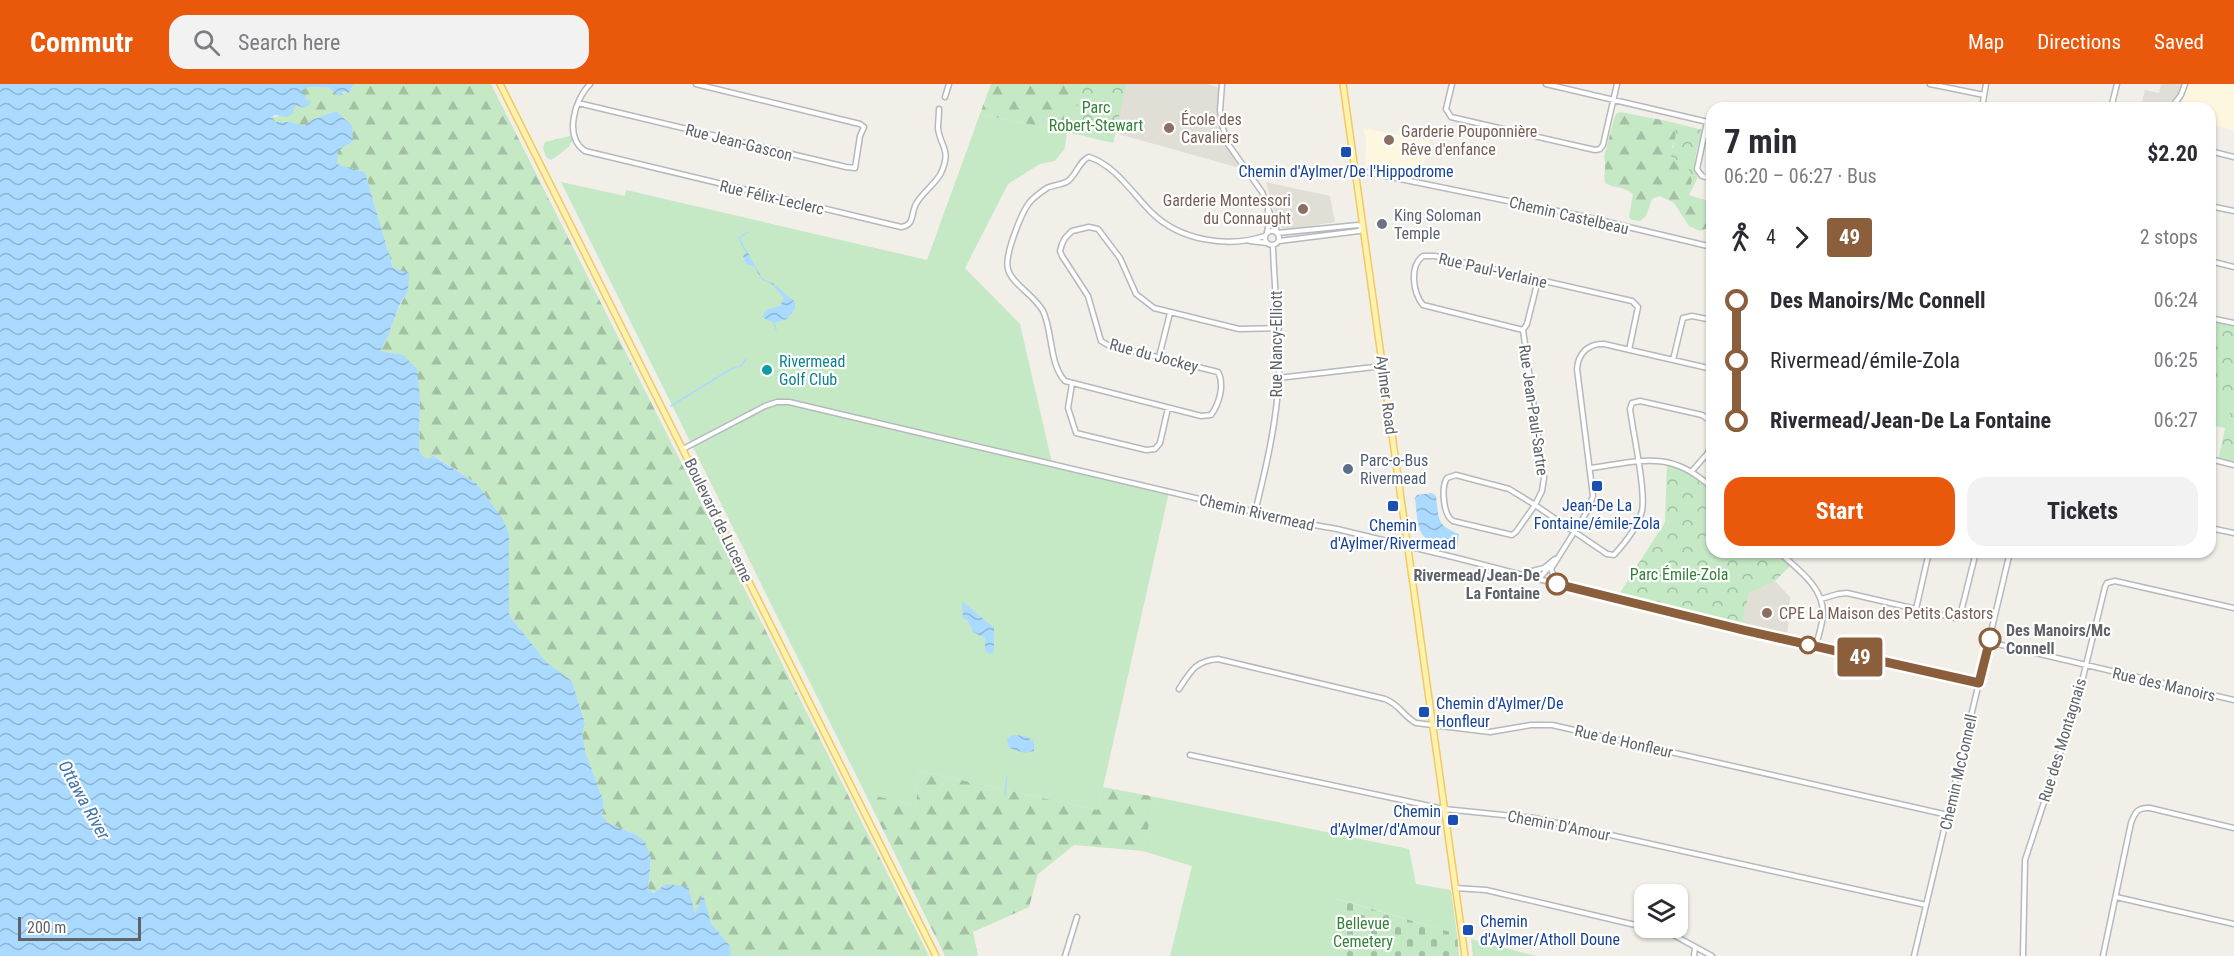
<!DOCTYPE html>
<meta charset="utf-8">
<style>
body{margin:0;font-family:"Roboto Condensed",sans-serif;background:#f2f2f3;color:#2b2b33;height:100vh;display:flex;flex-direction:column;font-size:22px;white-space:nowrap}
*{box-sizing:border-box;margin:0}
p{font-size:20px;color:#7c7c81}
.icon{flex:none;width:33px;height:33px;fill:none;stroke:currentColor;stroke-width:2;stroke-linecap:round;stroke-linejoin:round}
.map{position:relative;flex:1;overflow:hidden}
.panel{position:absolute;left:1706px;top:18px;width:510px;height:456px;display:flex;flex-direction:column;background:#fff;border-radius:18px;box-shadow:0 2px 4px #0004}
.panel>*{flex:none}
.badge{padding:0 12px;border-radius:4px;font-size:21px;line-height:39px}
.tools{position:absolute;left:1634px;top:800px;display:grid;gap:12px}
.tools a{display:grid;place-items:center;width:54px;height:54px;border-radius:12px;background:#fff;box-shadow:0 2px 4px #0004;font-size:30px}
.scale{position:absolute;left:18px;bottom:15px;width:123px;box-sizing:border-box;padding-left:6px;border:3px solid #5f6368;border-top:0;font-size:16px;line-height:21px;white-space:nowrap;color:#5f6368;-webkit-text-stroke:4px #fff;paint-order:stroke}
.map>.badge{position:absolute;translate:-50% -50%;box-shadow:0 0 0 3px #fff}
.legs{display:flex;align-items:center;gap:9px;height:66px;padding:0 18px;font-size:20px}
.legs p{margin-inline-start:auto}
.overview{display:flex;align-items:center;justify-content:space-between;height:102px;padding:0 18px}
h1{font-size:33px;font-weight:700;line-height:45px}
.cta{display:flex;gap:12px;margin-top:auto;padding:12px 18px}
.cta a{flex:1;height:69px;border-radius:18px;background:#ea580c;color:#fff;font-size:24px;font-weight:700;line-height:69px;text-align:center}
.cta a+a{background:#f2f2f3;color:#2b2b33}
ul{padding:0 18px;list-style:none}
li{display:flex;align-items:center;gap:21px;height:60px;font-size:22px}
li i{display:grid;place-items:center;width:9px;height:100%;margin:0 8px;background:currentColor}
li i::after{content:'';width:15px;height:15px;margin:-8px;border:4px solid;border-radius:50%;background:#fff}
li p{margin-inline-start:auto}
li:first-child i{background:linear-gradient(#0000 50%,currentColor 0)}
li:last-child i{background:linear-gradient(currentColor 50%,#0000 0)}
header{display:flex;align-items:center;gap:36px;box-sizing:border-box;height:84px;padding:0 30px;background:#ea580c;color:#fff}
header strong{font-size:28px}
nav{display:flex;gap:33px;margin-inline-start:auto;font-size:21px}
.search{width:420px;height:54px;background:#f2f2f3;display:flex;align-items:center;gap:15px;box-sizing:border-box;padding:0 21px;border-radius:18px;color:#7c7c81;font-size:22px}
.map>svg:first-child{display:block}
</style>
<header>
<strong>Commutr</strong>
<div class="search"><svg class="icon" aria-label="search" viewBox="0 0 24 24"><circle cx="10" cy="10" r="6"/><path d="M15 15l6 6"/></svg>Search here</div>
<nav><a>Map</a><a>Directions</a><a>Saved</a></nav>
</header>
<div class="map">
<svg width="2234" height="872" viewBox="0 0 2234 872">
<defs>
<pattern id="forest-firs" width="22" height="20" patternUnits="userSpaceOnUse" patternTransform="scale(1.5)"><rect width="22" height="20" fill="#c5e8c5"/><path d="M5 1l3.5 6h-7zM16 11l3.5 6h-7z" fill="#a3c0a4"/></pattern>
<pattern id="cemetery-stones" width="16" height="16" patternUnits="userSpaceOnUse" patternTransform="scale(1.5)"><rect width="16" height="16" fill="#c5e8c5"/><path d="M2 7V4a2 2 0 0 1 4 0v3zM10 15v-3a2 2 0 0 1 4 0v3z" fill="#a3c0a4"/></pattern>
<pattern id="park-crowns" width="20" height="18" patternUnits="userSpaceOnUse" patternTransform="scale(1.5)"><rect width="20" height="18" fill="#c5e8c5"/><path d="M2 6a3 3 0 1 1 6 0M12 15a3 3 0 1 1 6 0" fill="none" stroke="#a3c0a4"/></pattern>
<pattern id="water-waves" width="16" height="10" patternUnits="userSpaceOnUse" patternTransform="scale(1.5)"><rect width="16" height="10" fill="#aadaff"/><path d="M0 5q4-4 8 0t8 0" fill="none" stroke="#8eb4d2"/></pattern>
</defs>
<rect width="100%" height="100%" fill="#f1efe8"/>
<path fill="#fef7e0" d="M2185,0H2234V46L2210,40V24H2171L2181,11Z
M1363,44L1429,57L1421,93L1365,82L1366,56Z"/>
<path fill="#e1ded6" d="M1127,0H1207L1221,4L1220,18L1223,47L1239,79L1238,81L1236,83L1115,49Z
M2161,0H2182L2180,6L2167,24L2141,22L2145,6L2159,9Z
M1266,98L1330,112L1335,138L1284,146L1278,139Z
M1775,497L1790,513L1787,556L1741,545L1749,509Z"/>
<path fill="#c5e8c5" d="M980,30L1067,48L1065,64L1055,77L1040,80L1008,100L965,184L1020,240L1052,379L1169,408L1098,726L919,687L916,722L865,709L561,98L625,112L626,106L927,176Z
M2210,238L2234,244V377L2219,373L2225,344L2210,341Z
M1155,713L1409,765L1416,800L1451,806L1457,850L1335,814L1341,872H1170L1192,782L1143,767Z
M1471,855L1536,872H1473Z"/>
<path fill="url(#forest-firs)" d="M354,0H491L929,872H731L730,862L711,839L703,811L695,831L648,805L651,774L637,751L608,739L602,731L604,718L586,670L582,651L585,638L572,597L546,579L509,531V450L476,399L435,372L428,376L419,368L420,314L380,267C391,248 395,226 408,208L393,184L365,88L337,80L336,27L311,36L304,43L291,38H275L271,34L282,31L305,15L301,6C310,1 318,5 328,3L336,9H349Z
M991,0H1084L1067,48L980,30Z
M1620,28L1667,37L1676,44L1677,52L1672,63L1679,76L1686,78L1692,96L1689,111L1711,118V143L1700,147L1689,142L1674,119L1660,112L1652,115L1646,132L1640,137L1632,136L1629,133L1633,110C1622,101 1615,105 1605,99C1603,90 1607,82 1604,73L1614,35L1616,30Z
M574,51C573,62 560,70 551,76L546,73L543,64L545,58Z
M919,687L1098,726L1103,703L1155,713L1143,767L1074,761L1038,790L1029,823L973,848L978,872H945L865,709L916,722Z"/>
<path fill="url(#cemetery-stones)" d="M1334,814L1457,850L1459,872H1341Z"/>
<path fill="url(#park-crowns)" d="M1084,0H1127L1113,59L1067,48Z
M1667,37L1703,46C1699,60 1690,81 1698,93L1689,111L1692,96L1686,78L1671,75C1672,64 1677,54 1675,44Z
M2210,234L2234,239V379L2218,377L2233,317L2210,310Z
M1667,378L1683,382L1711,404L1712,468H1779L1792,480L1775,497L1749,509L1741,545L1616,515L1665,438Z"/>
<path fill="url(#water-waves)" d="M0,0H354L349,9L342,8L340,13L328,3C318,5 310,0 301,7L306,11L305,15L311,17L308,22L303,24L296,21L292,30L287,33L275,31L271,34L275,38H291L304,42L311,36L336,27L352,42L353,57L338,67L337,80L365,88L393,184L409,189L408,208L400,220L387,254L380,267L403,271L417,285L420,314L419,368L427,375L434,372L476,399L503,435L509,450V531L546,578L572,597L585,639L582,651L586,670L604,718L602,731L608,739L637,751L645,758L651,774L648,805L654,809L666,800L688,803L695,830L703,810L711,839L730,862L731,872H0Z
M747,167L762,194L774,200L795,218V225L787,235L774,239L762,233L766,226L780,222L784,214L773,201L762,196L754,182L746,180L743,172Z
M1432,409L1436,412C1439,435 1436,441 1459,450L1457,463L1454,464C1416,457 1419,449 1415,414L1417,411Z
M962,517L994,544V568L989,570L985,566V554L973,548L968,537L963,534Z
M1012,651L1025,652L1034,657V667L1025,669L1009,664L1007,655Z"/>
<g fill="none" stroke-linecap="round" stroke-linejoin="round">
<path stroke="#aadaff" stroke-width="1.5" d="M746,168L739,154L748,148
M774,239L776,245
M671,322L731,285L741,282L746,275
M1005,711L1007,693"/>
<g stroke="#b5b8bc" stroke-width="7">
<path id="minor" d="M590,0C574,16 564,53 585,67L901,143C914,141 911,132 915,122C920,110 935,101 941,89C952,65 940,63 938,44C938,38 939,32 939,25
M1222,0L1220,26L1222,41L1228,60L1262,108L1277,148
M1452,0L1446,25L1451,33L1595,66L1600,65L1603,61L1617,0
M1546,0L1712,39
M1930,0L1984,11
M945,13L949,0
M578,19L846,83L855,84L860,52L864,43L860,40L696,0
M1982,24L1986,0
M2111,24L2117,0
M2171,24L2181,11L2185,0
M1707,38L1697,85L1702,92L1712,95
M2210,67L2234,73
M1356,86L1582,132L1712,163
M2210,122L2234,127
M1265 154a7 7 0 1 1 14 0a7 7 0 1 1-14 0Z
M1267,148L1269,140L1268,126
M1277,149L1358,141L1363,143
M1265,152C1228,164 1180,157 1151,128C1132,109 1116,82 1089,73C1079,77 1077,90 1068,97C1062,101 1053,101 1047,104C1041,108 1033,114 1029,119C1021,130 1004,172 1008,185C1011,199 1035,212 1043,227C1053,248 1049,280 1065,297L1201,332L1211,331C1219,320 1225,301 1218,288L1108,261L1101,257L1088,212L1062,172L1060,167L1062,160L1065,154L1072,147L1089,143L1098,145L1120,174L1136,210L1154,224L1239,245L1279,244
M1250,157L1267,159
M1279,157L1359,147L1363,143
M2210,177L2234,183
M1538,196L1527,240L1523,246L1544,394L1542,407L1535,421L1607,470L1614,471C1624,460 1638,442 1642,427C1646,407 1633,348 1630,325L1632,319L1640,317L1702,331L1712,338
M2210,234L2234,239
M1523,246L1423,221C1413,209 1409,182 1423,172H1435L1632,217L1638,223L1629,266
M1159,273L1170,229
M1673,276L1683,234L1692,232L1712,236
M1278,294L1383,282
M1072,300L1068,324L1076,349L1146,366L1155,365L1160,359L1168,324
M683,365L765,322L777,318H789L1297,438L1337,445L1457,474L1616,515L1979,599
M2210,375L2234,381
M1591,384C1641,377 1671,365 1712,404
M1692,387L1707,370L1712,360
M1456,391L1509,405L1535,421L1516,448L1512,451L1453,437C1443,431 1441,403 1447,394Z
M1255,428C1266,384 1277,337 1279,291C1280,248 1274,205 1273,161
M2210,444L2234,449
M1779,468C1797,485 1823,502 1823,529C1823,540 1818,552 1816,562
M1525,489L1544,484L1555,475
M1539,495L1549,483
M1563,499L1555,495L1551,485L1588,426L1593,412L1577,285C1578,269 1589,259 1604,260L1712,285
M1821,515L1838,510L1847,509L1955,534L1961,528L1976,468
M1916,525L1929,468
M1989,558L2234,616
M1179,605C1191,587 1195,577 1218,575L1385,615C1399,620 1404,633 1416,639L1490,648L1531,641H1552L1948,731
M1190,671L1444,725L1534,734L1926,821
M1455,804L1486,806L1644,843
M2116,813L2234,840
M1645,843L1668,848L1712,872
M1065,872L1077,833
M1694,872L1695,864
M1914,872L2010,468
M2023,872L2025,776L2077,618L2105,503L2107,499L2115,497L2234,524
M2103,872L2131,739C2135,728 2138,723 2150,724L2234,744"/>
</g>
<g stroke="#f2c960" stroke-width="8">
<path id="major" d="M500,0L936,872
M1343,0L1465,872"/>
</g>
<use href="#minor" stroke="#fff" stroke-width="4"/>
<use href="#major" stroke="#fff2af" stroke-width="5"/>
</g>
<g fill="none" stroke-linecap="round" stroke-linejoin="round">
<g stroke="#fff" stroke-width="14">
<path id="line-1" d="M1557,500L1743,546L1979,599L1990,555"/>
</g>
<use href="#line-1" stroke="#8b5e3c" stroke-width="9"/>
</g>
<g fill="#8d6e63" stroke="#fff" stroke-width="2">
<circle cx="1169" cy="44" r="6"/>
<circle cx="1389" cy="56" r="6"/>
<circle cx="1303" cy="125" r="6"/>
<circle cx="1767" cy="529" r="6"/>
</g>
<g fill="#1a4fb4" stroke="#fff" stroke-width="2">
<rect x="1340" y="62" width="12" height="12" rx="3"/>
<rect x="1591" y="396" width="12" height="12" rx="3"/>
<rect x="1387" y="416" width="12" height="12" rx="3"/>
<rect x="1418" y="622" width="12" height="12" rx="3"/>
<rect x="1447" y="730" width="12" height="12" rx="3"/>
<rect x="1462" y="840" width="12" height="12" rx="3"/>
</g>
<circle fill="#6b7280" stroke="#fff" stroke-width="2" cx="1382" cy="140" r="6"/>
<circle fill="#0f9aa8" stroke="#fff" stroke-width="2" cx="767" cy="286" r="6"/>
<circle fill="#5c6f8a" stroke="#fff" stroke-width="2" cx="1348" cy="385" r="6"/>
<g fill="#fff" stroke="#8b5e3c" stroke-width="3">
<circle cx="1557" cy="500" r="10"/>
<circle cx="1990" cy="555" r="10"/>
<circle cx="1808" cy="561" r="8"/>
</g>
<g text-anchor="middle" stroke-width="4.5" stroke-linejoin="round" paint-order="stroke">
<g font-size="16" fill="#348238" stroke="#fff">
<text x="1096" y="29">Parc<tspan x="1096" dy="18">Robert-Stewart</tspan></text>
<text x="1679" y="496">Parc Émile-Zola</text>
<text x="1363" y="845">Bellevue<tspan x="1363" dy="18">Cemetery</tspan></text>
</g>
<g font-size="16" fill="#785e54" stroke="#fff" text-anchor="start">
<text x="1181" y="41">École des<tspan x="1181" dy="18">Cavaliers</tspan></text>
<text x="1401" y="53">Garderie Pouponnière<tspan x="1401" dy="18">Rêve d'enfance</tspan></text>
<text x="1291" y="122" text-anchor="end">Garderie Montessori<tspan x="1291" dy="18">du Connaught</tspan></text>
<text x="1779" y="535">CPE La Maison des Petits Castors</text>
</g>
<g font-size="16" fill="#5f6368" stroke="#fff">
<text transform="translate(739 58) rotate(14)" y="6">Rue Jean-Gascon</text>
<text transform="translate(772 113) rotate(13)" y="6">Rue Félix-Leclerc</text>
<text transform="translate(1569 131) rotate(13)" y="6">Chemin Castelbeau</text>
<text transform="translate(1493 186) rotate(13)" y="6">Rue Paul-Verlaine</text>
<text transform="translate(1276 260) rotate(-90)" y="6">Rue Nancy-Elliott</text>
<text transform="translate(1154 271) rotate(15)" y="6">Rue du Jockey</text>
<text transform="translate(1387 311) rotate(83)" y="6">Aylmer Road</text>
<text transform="translate(1534 326) rotate(82)" y="6">Rue Jean-Paul-Sartre</text>
<text transform="translate(1257 428) rotate(13)" y="6">Chemin Rivermead</text>
<text transform="translate(719 436) rotate(64)" y="6">Boulevard de Lucerne</text>
<text transform="translate(2164 600) rotate(13)" y="6">Rue des Manoirs</text>
<text transform="translate(2062 656) rotate(-73)" y="6">Rue des Montagnais</text>
<text transform="translate(1624 657) rotate(13)" y="6">Rue de Honfleur</text>
<text transform="translate(1958 688) rotate(-77)" y="6">Chemin McConnell</text>
<text transform="translate(1559 741) rotate(11)" y="6">Chemin D'Amour</text>
</g>
<g font-size="16" fill="#164399" stroke="#fff">
<text x="1346" y="93">Chemin d'Aylmer/De l'Hippodrome</text>
<text x="1597" y="427">Jean-De La<tspan x="1597" dy="18">Fontaine/émile-Zola</tspan></text>
<text x="1393" y="447">Chemin<tspan x="1393" dy="18">d'Aylmer/Rivermead</tspan></text>
<text x="1436" y="625" text-anchor="start">Chemin d'Aylmer/De<tspan x="1436" dy="18">Honfleur</tspan></text>
<text x="1441" y="733" text-anchor="end">Chemin<tspan x="1441" dy="18">d'Aylmer/d'Amour</tspan></text>
<text x="1480" y="843" text-anchor="start">Chemin<tspan x="1480" dy="18">d'Aylmer/Atholl Doune</tspan></text>
</g>
<g font-size="16" fill="#5b616d" stroke="#fff" text-anchor="start">
<text x="1394" y="137">King Soloman<tspan x="1394" dy="18">Temple</tspan></text>
</g>
<g font-size="16" fill="#0d838f" stroke="#fff" text-anchor="start">
<text x="779" y="283">Rivermead<tspan x="779" dy="18">Golf Club</tspan></text>
</g>
<g font-size="16" fill="#4e5e75" stroke="#fff" text-anchor="start">
<text x="1360" y="382">Parc-o-Bus<tspan x="1360" dy="18">Rivermead</tspan></text>
</g>
<g font-size="16" font-weight="bold" fill="#5f6368" stroke="#fff" text-anchor="end">
<text x="1540" y="497">Rivermead/Jean-De<tspan x="1540" dy="18">La Fontaine</tspan></text>
<text x="2006" y="552" text-anchor="start">Des Manoirs/Mc<tspan x="2006" dy="18">Connell</tspan></text>
</g>
<g font-size="18" font-style="italic" fill="#4174aa" stroke="#fff">
<text transform="translate(84 716) rotate(61)" y="6">Ottawa River</text>
</g>
</g>
</svg>
<div class="tools">
<a><svg class="icon" aria-label="layers" viewBox="0 0 24 24"><path d="M12 4l9 5-9 5-9-5zM3 14l9 5 9-5"/></svg></a>
</div>
<div class="scale">200 m</div>
<b class="badge" style="left:1860px;top:573px;background:#8b5e3c;color:#fff">49</b>
<section class="panel">
<div class="overview"><div><h1>7 min</h1><p>06:20 – 06:27 · Bus</p></div><b>$2.20</b></div>
<div class="legs"><svg class="icon" aria-label="walk" viewBox="0 0 24 24"><circle cx="13" cy="4" r="2"/><path d="M13 8l-2 6 4 7M11 14l-3 7M7 12l3-4h3l4 4"/></svg>4<svg class="icon" aria-label="forward" viewBox="0 0 24 24"><path d="M9 5l7 7-7 7"/></svg><b class="badge" style="background:#8b5e3c;color:#fff">49</b><p>2 stops</p></div>
<ul>
<li><i style="color:#8b5e3c"></i><b>Des Manoirs/Mc Connell</b><p>06:24</p></li>
<li><i style="color:#8b5e3c"></i><span>Rivermead/émile-Zola</span><p>06:25</p></li>
<li><i style="color:#8b5e3c"></i><b>Rivermead/Jean-De La Fontaine</b><p>06:27</p></li>
</ul>
<div class="cta"><a>Start</a><a>Tickets</a></div>
</section>
</div>
